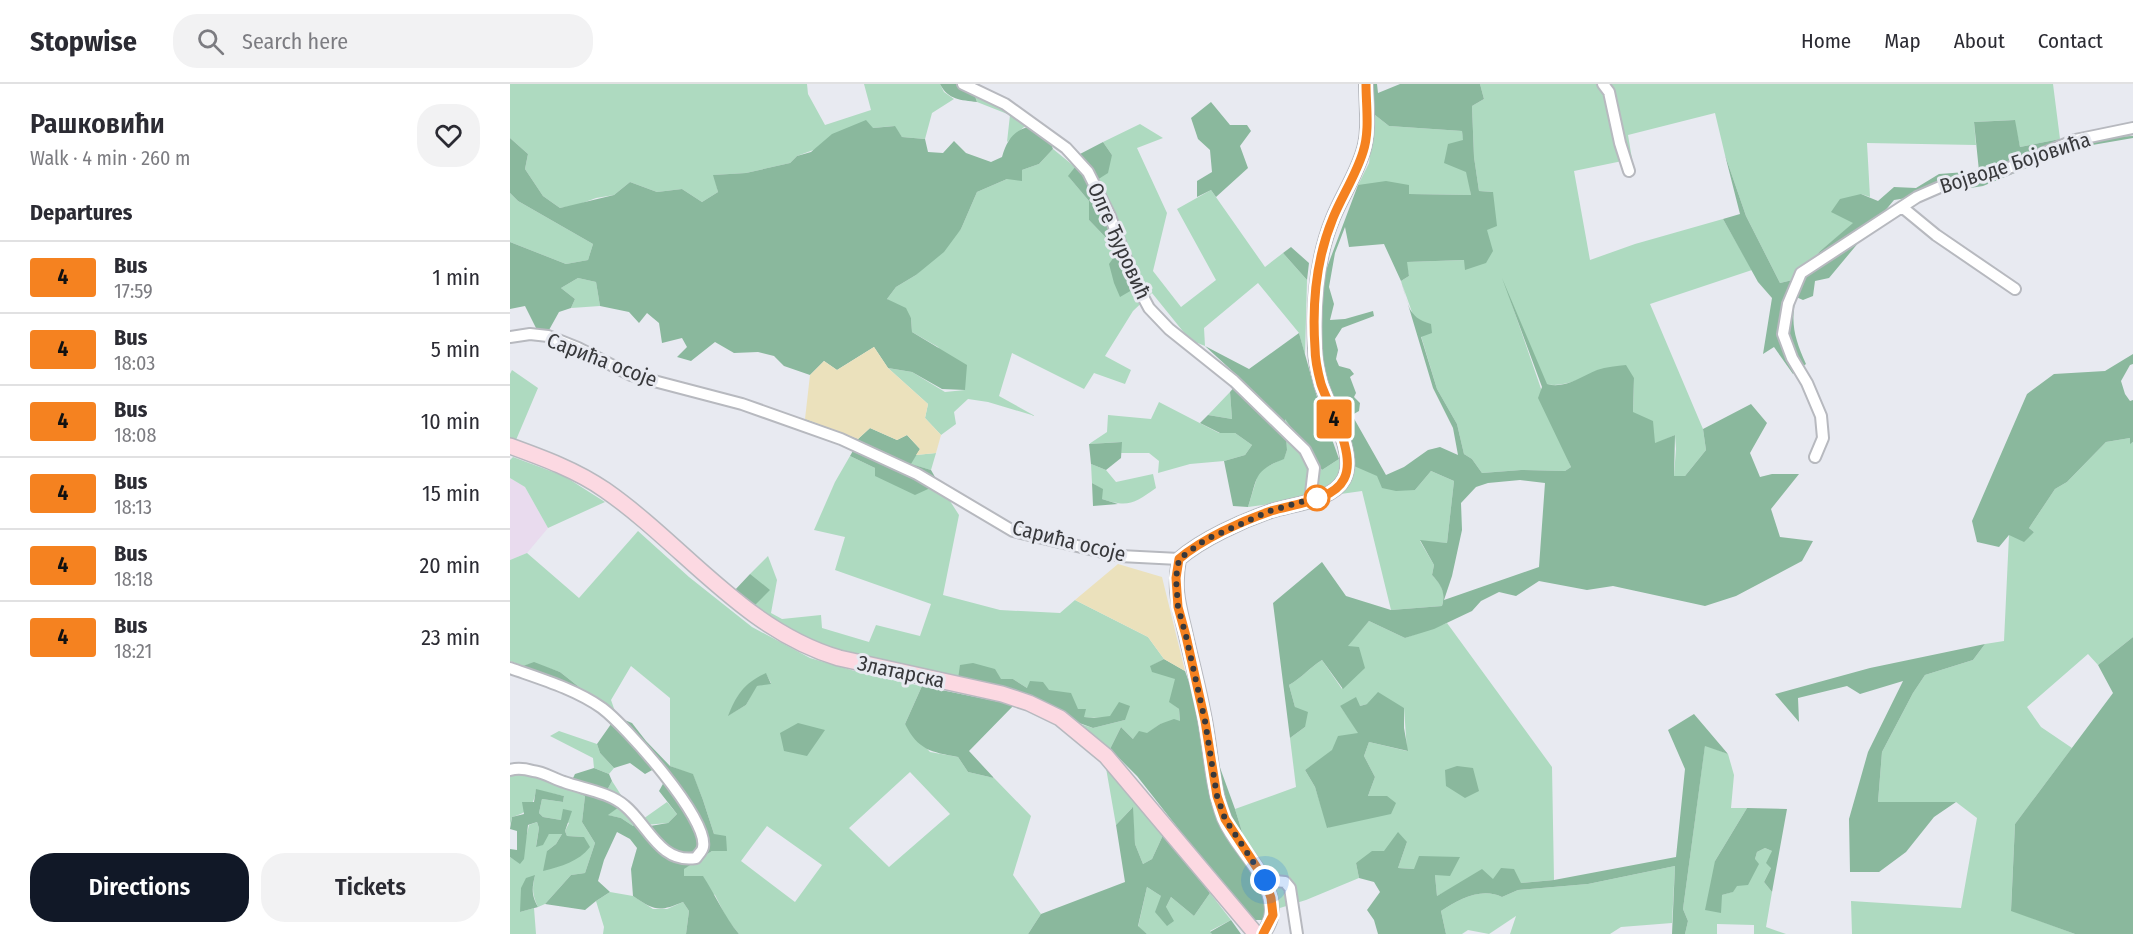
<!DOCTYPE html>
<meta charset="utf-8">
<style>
body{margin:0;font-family:"Fira Sans Condensed",sans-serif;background:#f2f2f3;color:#2b2b33;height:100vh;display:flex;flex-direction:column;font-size:22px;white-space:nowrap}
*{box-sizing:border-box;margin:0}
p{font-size:20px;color:#7c7c81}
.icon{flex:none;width:33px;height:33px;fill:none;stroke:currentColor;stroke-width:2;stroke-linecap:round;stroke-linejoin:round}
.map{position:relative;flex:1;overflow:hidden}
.side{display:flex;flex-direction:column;background:#fff;width:510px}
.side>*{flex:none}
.badge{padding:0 12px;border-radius:4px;font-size:21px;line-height:39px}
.you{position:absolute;width:30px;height:30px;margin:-15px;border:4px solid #fff;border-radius:50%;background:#1a73e8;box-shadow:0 0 0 9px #1a73e833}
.map>.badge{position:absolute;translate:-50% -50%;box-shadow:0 0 0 3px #fff}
h2{padding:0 30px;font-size:22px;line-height:54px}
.round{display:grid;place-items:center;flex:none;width:63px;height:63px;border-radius:24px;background:#f2f2f3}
.headline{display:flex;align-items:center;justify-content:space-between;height:102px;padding:0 30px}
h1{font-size:28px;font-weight:600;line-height:45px}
.action{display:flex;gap:12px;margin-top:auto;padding:12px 30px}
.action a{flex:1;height:69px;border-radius:24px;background:#111827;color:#fff;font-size:24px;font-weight:600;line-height:69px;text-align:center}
.action a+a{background:#f2f2f3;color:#2b2b33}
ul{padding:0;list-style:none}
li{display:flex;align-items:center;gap:18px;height:72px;padding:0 30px;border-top:2px solid #e1e1e2}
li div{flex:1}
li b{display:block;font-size:22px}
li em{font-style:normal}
li .badge{min-width:66px;font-weight:700;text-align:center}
header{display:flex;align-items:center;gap:36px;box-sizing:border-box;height:84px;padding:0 30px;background:#fff;border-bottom:2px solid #e1e1e2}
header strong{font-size:28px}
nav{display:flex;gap:33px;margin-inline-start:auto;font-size:21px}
.search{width:420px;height:54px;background:#f2f2f3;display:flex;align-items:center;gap:15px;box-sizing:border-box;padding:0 21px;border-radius:24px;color:#7c7c81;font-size:22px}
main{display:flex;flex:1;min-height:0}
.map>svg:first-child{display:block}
</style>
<header>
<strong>Stopwise</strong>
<div class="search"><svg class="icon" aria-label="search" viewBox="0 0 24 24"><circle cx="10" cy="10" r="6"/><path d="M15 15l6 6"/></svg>Search here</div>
<nav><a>Home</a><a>Map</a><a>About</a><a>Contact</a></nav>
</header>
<main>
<section class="side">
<div class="headline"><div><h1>Рашковићи</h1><p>Walk · 4 min · 260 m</p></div><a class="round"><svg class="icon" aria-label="heart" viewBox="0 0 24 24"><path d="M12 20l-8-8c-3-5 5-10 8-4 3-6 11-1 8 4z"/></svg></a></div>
<h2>Departures</h2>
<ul>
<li><span class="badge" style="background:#f58220;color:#111">4</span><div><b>Bus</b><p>17:59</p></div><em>1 min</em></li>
<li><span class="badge" style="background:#f58220;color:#111">4</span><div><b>Bus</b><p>18:03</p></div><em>5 min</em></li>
<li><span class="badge" style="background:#f58220;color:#111">4</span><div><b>Bus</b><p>18:08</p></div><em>10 min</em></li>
<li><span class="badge" style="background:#f58220;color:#111">4</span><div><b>Bus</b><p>18:13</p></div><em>15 min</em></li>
<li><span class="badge" style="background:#f58220;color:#111">4</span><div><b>Bus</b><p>18:18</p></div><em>20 min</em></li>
<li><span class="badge" style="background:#f58220;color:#111">4</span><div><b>Bus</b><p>18:21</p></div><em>23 min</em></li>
</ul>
<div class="action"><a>Directions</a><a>Tickets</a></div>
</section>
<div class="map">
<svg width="1623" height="850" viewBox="0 0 1623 850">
<rect width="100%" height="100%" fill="#e8eaf1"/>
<path fill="#e9dbee" d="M0,394L15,403L38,444L17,469L0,476Z"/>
<path fill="#aedac0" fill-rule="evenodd" d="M0,0H297L298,10L315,41L361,26L354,0H430L434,8L444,15L422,29L415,55L392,53L384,42L363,44L287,72L280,79L236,89L204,91L208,108L192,118L172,105L147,108L120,98L104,111L86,114L67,121L50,124L33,112L15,85L18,70L0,54Z
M970,0H1543L1550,55L1510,63L1504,36L1464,38L1466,61L1357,59L1360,113L1351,110L1344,139L1309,168L1295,193L1270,199L1236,132L1215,71L1205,29L1118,51L1122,75L1064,87L1080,176L1125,160L1213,135L1242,186L1140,220L1193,345L1196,366L1175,392H1164L1166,365L1165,351L1145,360L1123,329L1124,294L1088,286C1074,294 1053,304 1036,300L999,212L1046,348L1061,383L1055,387L1011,386L972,389L962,375L954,370L947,340L927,305L911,252L910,237L903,231L891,197L899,192L896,178L955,176V185L977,145L983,108L969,107L964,73L962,22L974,15Z
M463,5L519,42L514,43L497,58L500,31L467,18Z
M865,31L879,42L952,47L961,111L899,110L848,101L859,79Z
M630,40L653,54L627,64L657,129L643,187L671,223L706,196L667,125L701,106L755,183L773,169L797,196L795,271L789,249L748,199L694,244L695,262L680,256L642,209L623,227L595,272L621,286L615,300L584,289L574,305L502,269L489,312L525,332L478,318L458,315L444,328L446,340L431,351L415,334L418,320L378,284L402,288L435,308L455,306L428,263L402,248L401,234L377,215L386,203L406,191L451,145L467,108L497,95L512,86L529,80L543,65L565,83L559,93L579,117V136L601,159L587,96L602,71L593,58Z
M0,109L8,117L83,160L78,176L56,180L0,158Z
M68,194L86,198L90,222L61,224L65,215L51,204Z
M2,286L28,304L6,356L0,354V290Z
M720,308L722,335L698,331Z
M649,318L709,349H725L742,361L735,371L714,377L680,380L648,389L649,377L639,369H611V358L579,360L597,348L598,331L641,335Z
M775,334L812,386L829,375L905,406L921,387L944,397L937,459L910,457L924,481L922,491C932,502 936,507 932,522L881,526L852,407L738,423L749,387L774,374L777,366Z
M1620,354L1621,359L1623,358V553L1588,581L1578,570L1517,623L1531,643L1562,664L1505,740L1501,826L1565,850H1342L1341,817L1451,824L1467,734L1446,718H1368L1372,668L1403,609L1415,591L1463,576L1475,560L1494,557L1499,451L1524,448L1519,444L1545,405L1557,398L1596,358Z
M426,369L421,386L400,380L406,371Z
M340,372L365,384L429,400L449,431L433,511L490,526L550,529L565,516L638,553L654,575L641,582L666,595L660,618L669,625L670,637L650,640L637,650L623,655L611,643L600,665L567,639L583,644L615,636C599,632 589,635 574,633L568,625L517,604L503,595H448L331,569L281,548L244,522L240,490L258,472L267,496L261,529L272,535L311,531L312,544L359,558L366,541L410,552L421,520L325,486L335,453L304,446L325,398Z
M3,373L54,392L95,418L38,444L15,403L0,394V376Z
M581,380L596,386L606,398L643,390L646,404C625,419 618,424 592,415V405L582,399Z
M128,447L179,493L242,543L300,574L362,592L412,602L395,640L420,668L448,673L458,688L484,694L521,732L503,791L531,830L518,850H229L217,835L205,811L174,793L173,785L202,767H217L204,750L193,716L183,691L160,682V614L121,582L101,616L107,633L50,588L24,579L13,582L0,577V476L17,469L69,514ZM256,590L261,599L246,602L236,621L219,631C227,610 235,599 256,590ZM400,688L440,730L379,783L339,744ZM257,742L312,781L285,818L231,777Z
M859,537L895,554L937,539L1042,683L1044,796L1011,799L983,795L944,803L927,812L925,791L904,785L888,784L897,758L846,779L849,794L796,816L757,828L725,725L786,703L780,654L795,643L785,623L779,601C793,593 799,584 812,576L832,605L837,562ZM857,620L894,624L897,667L859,658L854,672L865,693L858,712L818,744L805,703L795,686L849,649L830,622H850Z
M49,647L87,660L90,669L104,684L99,690L84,684L83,674L40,652Z
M1195,661L1218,670L1224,691L1221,724H1237L1205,777L1212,811L1222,808L1245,775L1247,768L1255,764L1262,767L1261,784L1254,798L1262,808L1256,843L1276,850H1244V841L1207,840V850H1175L1178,837L1173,825Z
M24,682L75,712L72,738L85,759L75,789L61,791L35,820L28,823C22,811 22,804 25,791L10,828L24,824L26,850H0V773L10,779L19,741L27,738L29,744L26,762L39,750H52L46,760L37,767L74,753L57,752L55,747L59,739L51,736L33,733L29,729L32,715L53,718L54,712L26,706C24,721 18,729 2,733L0,741V686Z
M596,684L654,749L642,775L633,780L625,760L622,724L606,741Z
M102,697L111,711L133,735L157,718L167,730L158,739L123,742L111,734L97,731L96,708Z
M1165,782L1162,839L1111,843L1100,850H1000L1006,832L979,850L958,846L952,850H936L931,827C949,815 972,803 992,813L1008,806L1078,800Z
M637,803L651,812L656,823L661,813L684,832L700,809L721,836L700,847L702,850H637L628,843Z
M100,808L123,812L143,825H157L173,818L179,827L176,850H93L94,843L86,817Z"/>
<path fill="#8ab89d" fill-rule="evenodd" d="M430,0H461L467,18C451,16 438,16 430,0Z
M863,0H867L868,9L890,0H970L974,15L962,22L964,73L969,107L983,108L987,142L977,146L983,167L976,179L955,186L954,176L897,178L899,192L891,197C899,219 896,233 921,240L922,249L911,253L927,305L947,340L954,370L962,375L972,389L1011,386L1055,387L1061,383L1028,314L1032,303L992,194L1037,300C1054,305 1071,293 1087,286C1096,283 1107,282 1116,281L1124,294L1123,328L1143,337L1145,359L1165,351L1164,392H1175L1196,366L1193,345L1241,320L1257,339L1240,369L1250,393L1262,390H1289L1261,425L1270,453L1303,457L1292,477L1226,512L1195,522L1103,502L1077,506L1029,497L1006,512L989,508L971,517L962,527L924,545L895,554L859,537L838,562L849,563L855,584L833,605L812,576C799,584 793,593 779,601L785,623L798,628L795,643L780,654L763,519L812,478L836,512L881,526L932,522C936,508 931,501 922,491L924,481L910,456L937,459L944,397L921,387L905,406L886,407L872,404L867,392L844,382L813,288L808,245L810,202L848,101L876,97L899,101V110L961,111L956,88L934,79L938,60L953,56L952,47L879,42L865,31ZM835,143L839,163L874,160L891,197L923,304L943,344L948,371L930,363L918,366L894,383L876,391L842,331L849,327L850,319L844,313L846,309L840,293L844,290L840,285L829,282L826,275L828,266L825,255L832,244L864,232L863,227L835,235L820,236L824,220L819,203L825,169ZM1010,396L1035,399L1029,483L934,516L942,492L952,446L951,419L966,403L978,399Z
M701,18L720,41H737L741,47L730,62L738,84L706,113L701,106L687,113V97L702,88L700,66L688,55L681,34Z
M356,36L363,44L385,42L392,53L415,55L418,68L433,69L444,57L456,69L481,78L492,73C499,49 509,43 533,40L543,65L529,80L512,86V97L497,95L467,108L451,145L434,168L406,191L386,203L377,215L396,224L401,234L402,248L457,281L455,306L432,305L402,288L378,284L364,263L327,286L314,277L300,291L274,282L264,272L248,268L224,269L205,258L181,277L167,273L177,263L172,254L152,259L149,239L137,229L129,239L119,228L90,222L86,198L68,194L51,204L65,215L61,224L49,228L39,246H27L15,222L0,225V158L56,180L78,176L83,160L8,117L0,109V54L18,70L15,85L33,112L50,124L104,111L120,98L147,108L172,105L192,118L208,108L203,91L236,89L280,79L287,72L301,68L322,50Z
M1505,36L1510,63L1550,55L1623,52V54L1565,64L1473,102L1384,116L1319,194L1305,197L1303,212L1293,216L1286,213C1280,240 1285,255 1296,280L1283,290L1264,263L1253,270L1262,214L1248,198L1213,135L1230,130L1215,71L1236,132L1270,199L1295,193L1309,168L1343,139L1321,128L1330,115L1351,110L1368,117L1384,103L1406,104L1429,90L1469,87L1464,38Z
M593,58L602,71L598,89L587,96L570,70Z
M565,83L582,103L603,150L601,159L579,136V117L558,92Z
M781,163L799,179L797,196L773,169Z
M609,166L622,206L610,213L604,199L599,180Z
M789,249L807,313L829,375L812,386L775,335L777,366L774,375C743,387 748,393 738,423L723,422L714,377L735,371L742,361L725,349H710L690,339L698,331L722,335L720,308L731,295L695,262L739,285Z
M1623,270V280L1620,281L1611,297L1615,310L1620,317L1623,316V358L1620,360V354L1596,358L1557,398L1545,405L1519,444L1524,448L1514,458L1499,451L1489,463L1467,458L1462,437L1517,310L1544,290L1595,287Z
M295,335L348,355L360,344L387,356L397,351L410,365L401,380L421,386L429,400L405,411L365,392V384L340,372L344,365Z
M612,358L611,374L596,386L581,380L579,360Z
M582,399L593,405L592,415L608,420L583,422Z
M240,490L260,506L244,522L224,507Z
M1623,553V850H1565L1501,827L1505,740L1603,609L1588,581Z
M1475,560L1463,576L1415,591L1403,609L1372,668L1368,718H1446L1424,733L1396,768L1369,788H1340L1339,735L1358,668L1393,597L1350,610L1337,602L1288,614L1289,638L1265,610L1360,584Z
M654,575L675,587L725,725L757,828L752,836H740L627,692L600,665L611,643L623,655L629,647L637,649L650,640L664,635L670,637L669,625L659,618L665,595L642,588L640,582Z
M24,578L50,588L107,633L122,639L136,657L160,682L183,690L193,716L204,750L216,752L217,767H202L174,785V792H193C206,812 214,832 229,850H176L179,827L173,818C149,828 145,827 123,812L121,785L127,764L120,755L107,748L94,776L88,797L100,808L86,817L75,826L35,820L61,791L75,789L85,759L72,738L75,712L58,704L65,690L84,684L99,690L102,697L96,708L111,711L109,723L98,731L111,734L123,742L133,735L140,742L158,739L167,730L149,707L154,698L144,685L135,690L120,679L104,684L90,669L87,660L106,633L13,582Z
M463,579L485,585L491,595H503L517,604L520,597L533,598L539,606L561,609L568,625H576L574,633L584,634L600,632L609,618L620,622L615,636L583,644L448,595L450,581Z
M256,589L261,600L247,602L236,621L218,632C227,610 234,599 256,589Z
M412,602L504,621L459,667L484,694L458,688L448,673C421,668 408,666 395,640Z
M868,608L894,624V644L898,667L859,658L854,672L865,693L858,712H877L886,719L881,730L817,744L805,703L795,686L822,666L828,652L848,649L830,622L846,613L850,622L857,620Z
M1184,630L1218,670L1195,662L1173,825L1178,837L1175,850H1162L1165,782L1078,800L1008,806L992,813C972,803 949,815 931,827L936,850H868L864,836L857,826L870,808L864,798L849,794L846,779L862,767H874L888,748L897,758L888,784L904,785L909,772L950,773L940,792L925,791L927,812L972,785L983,795L991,784L1004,785L1011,799L1044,796L1166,773L1175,685L1158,646Z
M288,639L315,646L297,672L274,667L270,649Z
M947,682L963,684L969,707L955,714L936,702L935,686Z
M26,705L54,712L53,718L32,715L29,729L33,733L51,736L53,725L62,727L55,747L57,752L74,753L80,763C68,778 52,782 33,787L37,767L46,760L52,750H39L33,761L26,763L29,744L27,738L18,741L14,775L10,780L0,773V765L7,766V747L0,745L2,733L14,730L12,718H24Z
M623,723L625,760L633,780L642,775L654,749L700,809L684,832L661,813L656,823L664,837L657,842L645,828L651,812L637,803L628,842L637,850H518L531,830L615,798L606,741Z
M1237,724L1277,725L1262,808L1254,798L1261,784L1256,779L1262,767L1255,764L1247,768L1245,775L1249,780L1238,801L1227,802L1223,808L1212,811L1211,829L1195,826L1205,777Z
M25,791C22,804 21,811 28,823L10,828L11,804L16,794Z
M721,836L731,850H702L700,848Z"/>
<path fill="#ebe1bc" d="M364,263L378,284L418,320L415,334L431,351L426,369L406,371L410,365L397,351L387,356L360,344L348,355L295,335L300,291L314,277L327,286Z
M608,480L652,493L675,587L654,575L638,553L565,516Z"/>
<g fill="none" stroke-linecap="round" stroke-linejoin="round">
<g stroke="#b7b9bf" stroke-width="14">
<path id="minor" d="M453,0L495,20L556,64L578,88L600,132L624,196L639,224L659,245L724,297L795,366L804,384L800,417
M1093,0L1099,8L1110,59L1119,87
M1392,123L1426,151L1505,205
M0,253L20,250L38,252L68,264L121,291L232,320L331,355L407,390L503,447L610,472L669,475
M1305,373L1313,354L1311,332L1297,299L1282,274L1273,250L1278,220L1291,189L1407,113L1430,103L1494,86L1565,56L1623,44
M0,584C31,595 65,605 92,624C115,641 199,735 193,763C193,766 188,771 186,774C150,780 138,741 115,722C99,708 73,705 54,698C44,695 34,688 23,687C16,685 7,684 0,686
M755,796L775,798L780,804L787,850"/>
</g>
<g stroke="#b7b9bf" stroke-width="16">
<path id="tertiary" d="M753,850C762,837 764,827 760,812C752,782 726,762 714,734C702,703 701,668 695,636C690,609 683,582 677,556C670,523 663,510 669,475C692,455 732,437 761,427C783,420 823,417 834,395C847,370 819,325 811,300C808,289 805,275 805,264C803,220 806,175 823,134C832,112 846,91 853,68C860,47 856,22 856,0"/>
</g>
<g stroke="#b7b9bf" stroke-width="18">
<path id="secondary" d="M0,362C33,374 66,386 95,406C174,461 234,546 329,574L492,610L519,619L550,634L596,672L746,850"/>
</g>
<use href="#minor" stroke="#fff" stroke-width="10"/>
<use href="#tertiary" stroke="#fff" stroke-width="14"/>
<use href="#secondary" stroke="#fcd9e2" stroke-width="15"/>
</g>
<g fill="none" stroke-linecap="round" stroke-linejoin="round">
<g stroke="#fff" stroke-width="14">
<path id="line" d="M753,850L763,831L761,814L755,796L715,735L707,712L695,637L676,552L668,523L666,494L669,475C692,455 732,437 761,427C783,420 823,417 834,395C847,370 819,324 811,300C808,289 805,275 805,264C802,220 806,175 823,134C832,112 846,91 853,68C860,47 856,22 856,0"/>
</g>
<use href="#line" stroke="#f58220" stroke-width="9"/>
<path stroke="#38393c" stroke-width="6" stroke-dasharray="0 10.8" d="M755,796L715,735L707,712L695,637L676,552L668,523L666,494L669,475L695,456L760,427L812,412L807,414"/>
</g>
<circle fill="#fff" stroke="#f58220" stroke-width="3" cx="807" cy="414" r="12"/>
<g text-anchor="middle" stroke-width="6" stroke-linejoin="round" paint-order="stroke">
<g font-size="21" fill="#38393c" stroke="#e8eaf1">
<text transform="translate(1505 79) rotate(-18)" y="7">Војводе Бојовића</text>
<text transform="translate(609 157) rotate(66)" y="7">Олге Ђуровић</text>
<text transform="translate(92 276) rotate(21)" y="7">Сарића осоје</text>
<text transform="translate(559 457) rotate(14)" y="7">Сарића осоје</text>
<text transform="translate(391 588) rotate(12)" y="7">Златарска</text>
</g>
</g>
</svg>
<div class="you" style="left:755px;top:796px"></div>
<b class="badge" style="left:824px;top:335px;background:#f58220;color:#111">4</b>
</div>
</main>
